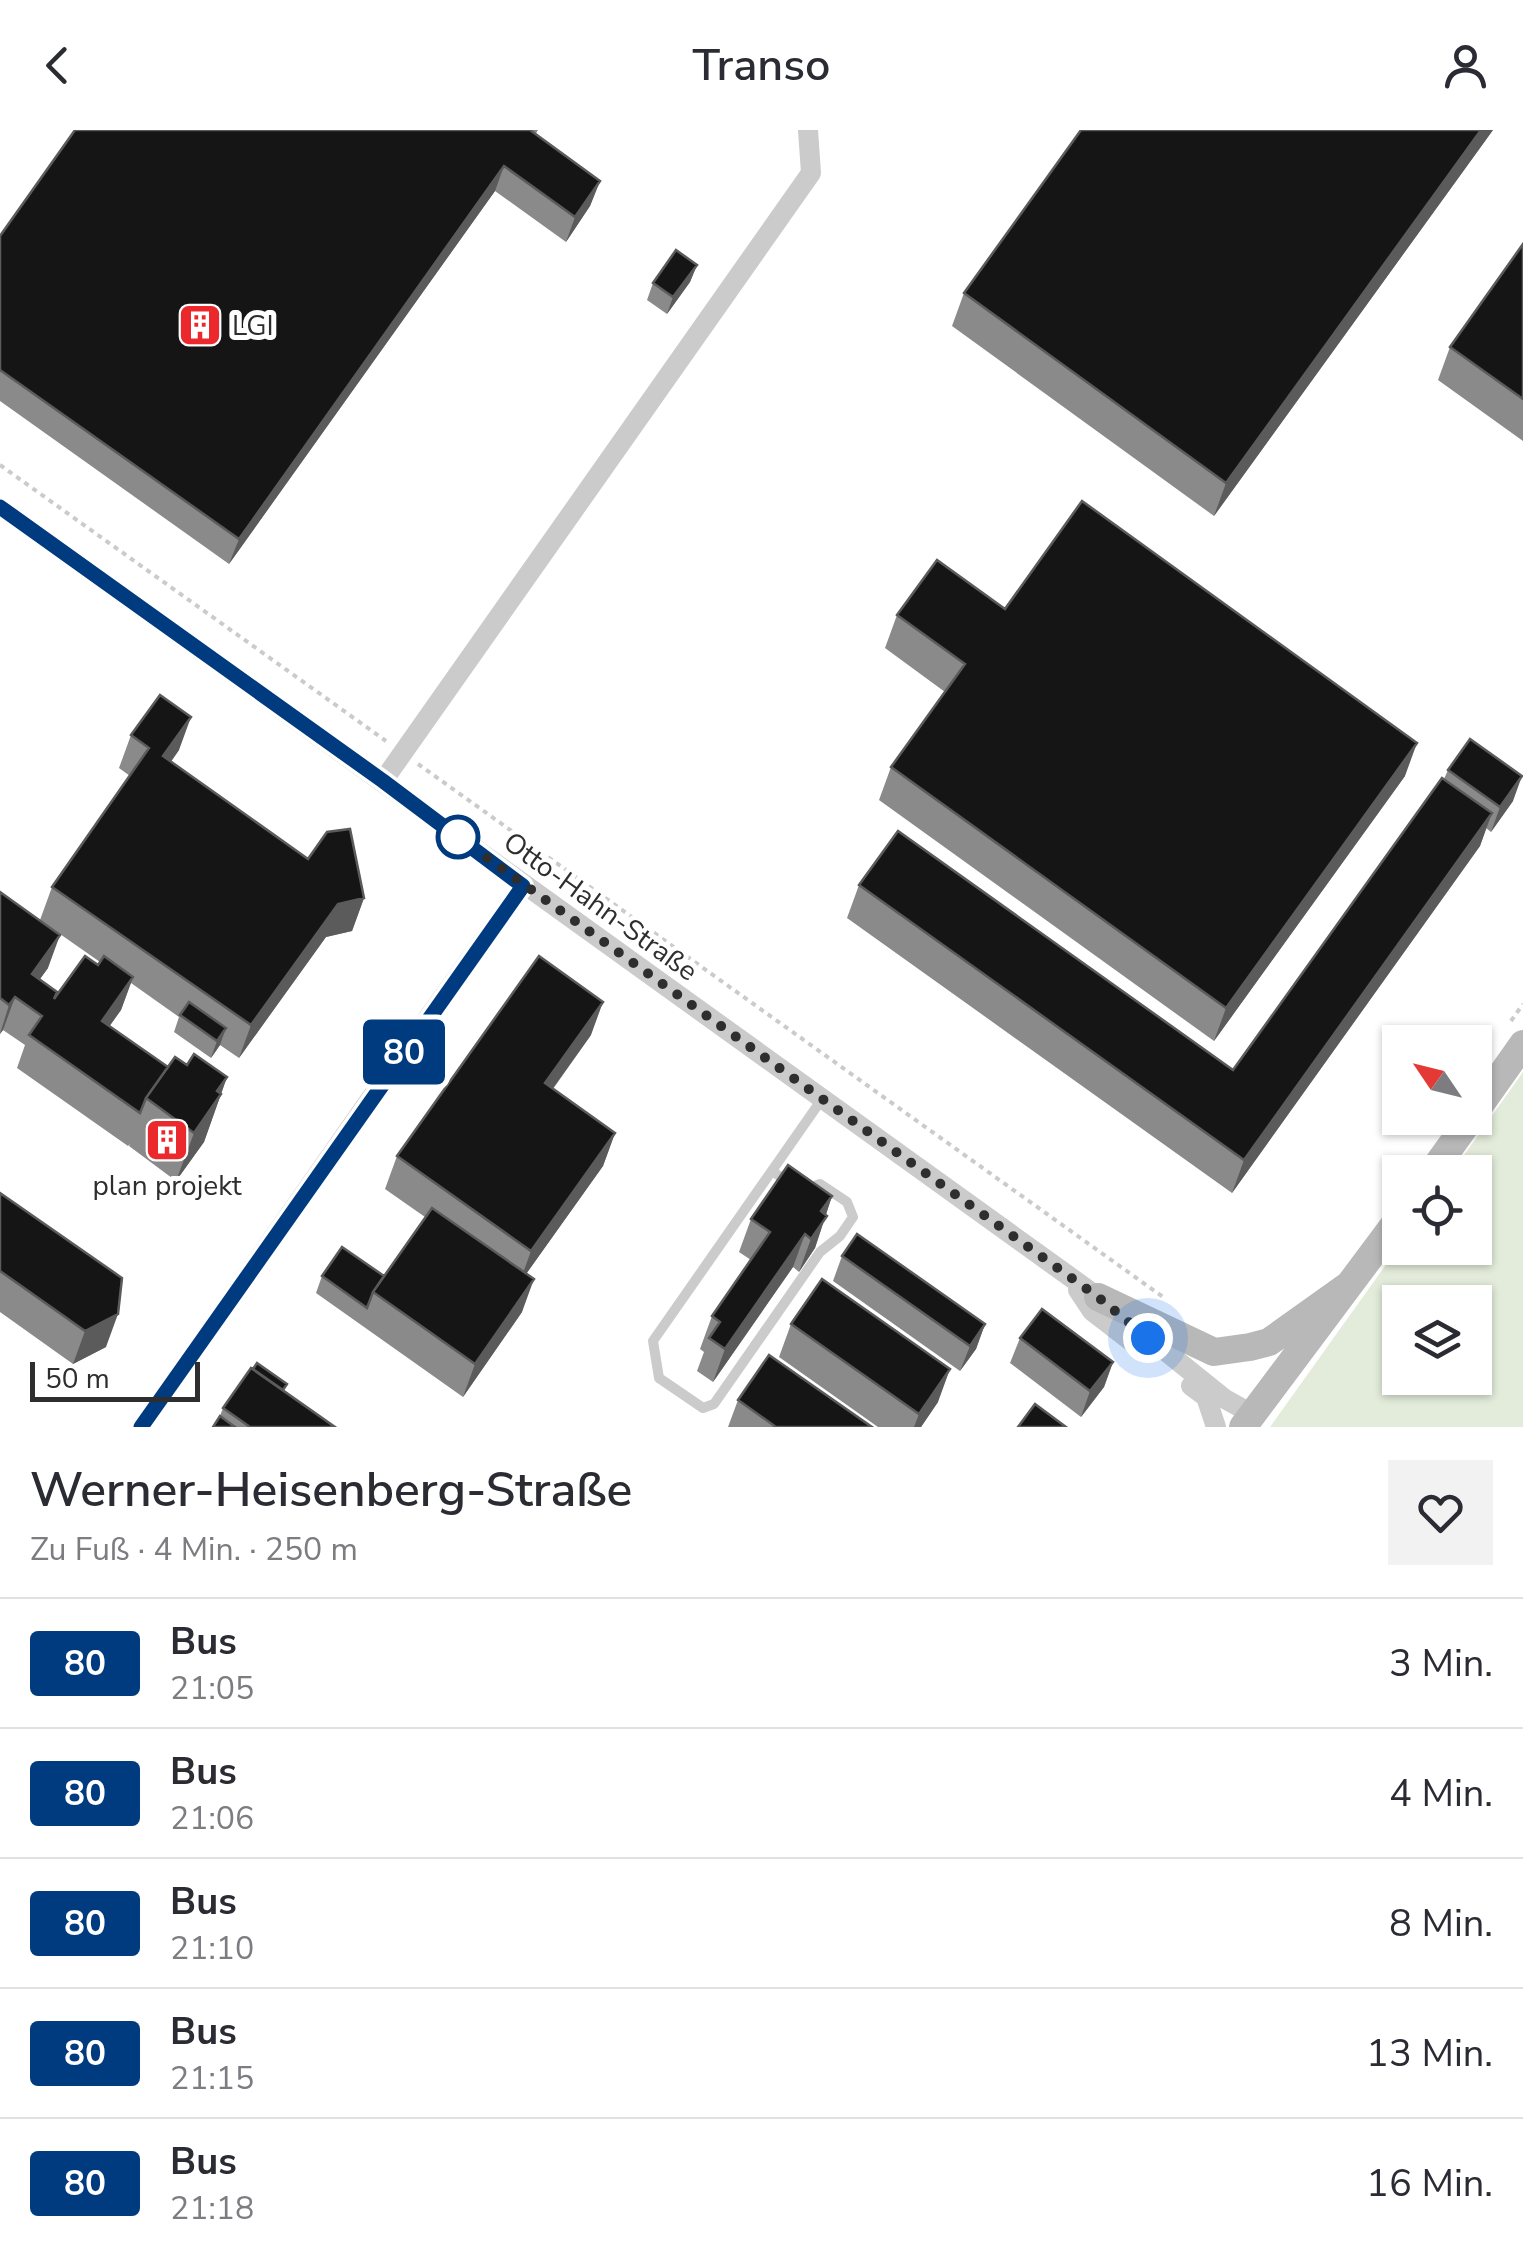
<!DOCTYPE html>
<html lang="de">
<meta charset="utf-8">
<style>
body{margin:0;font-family:"Nunito Sans",sans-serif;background:#f2f2f3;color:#2b2b33;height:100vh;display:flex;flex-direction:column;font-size:38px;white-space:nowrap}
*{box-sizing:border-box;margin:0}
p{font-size:32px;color:#7c7c81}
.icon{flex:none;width:55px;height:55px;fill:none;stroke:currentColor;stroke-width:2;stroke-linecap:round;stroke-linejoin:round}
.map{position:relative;height:1297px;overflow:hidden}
.side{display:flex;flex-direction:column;background:#fff;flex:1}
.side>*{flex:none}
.badge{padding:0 20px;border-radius:8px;font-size:35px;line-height:65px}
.needle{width:65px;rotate:305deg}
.tools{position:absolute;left:1382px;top:895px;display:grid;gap:20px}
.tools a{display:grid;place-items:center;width:110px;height:110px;border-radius:0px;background:#fff;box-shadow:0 2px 8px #0004;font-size:50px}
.scale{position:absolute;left:30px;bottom:25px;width:170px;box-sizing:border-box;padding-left:10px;border:5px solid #2e2e2e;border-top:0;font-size:28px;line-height:35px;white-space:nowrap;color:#2e2e2e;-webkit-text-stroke:8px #fff;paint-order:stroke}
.you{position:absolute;width:50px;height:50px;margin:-25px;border:8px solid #fff;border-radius:50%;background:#1a73e8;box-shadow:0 0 0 15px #1a73e833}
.map>.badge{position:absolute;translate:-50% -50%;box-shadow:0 0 0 5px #fff}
.round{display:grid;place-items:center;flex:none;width:105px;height:105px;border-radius:0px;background:#f2f2f3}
.head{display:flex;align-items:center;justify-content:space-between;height:170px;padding:0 30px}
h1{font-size:48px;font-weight:600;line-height:75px}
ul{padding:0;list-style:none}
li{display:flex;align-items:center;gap:30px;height:130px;padding:0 30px;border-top:2px solid #e1e1e2}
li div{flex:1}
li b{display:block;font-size:38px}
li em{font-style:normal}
li .badge{min-width:110px;font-weight:700;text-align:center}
header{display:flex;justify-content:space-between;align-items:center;height:130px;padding:0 30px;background:#fff;font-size:45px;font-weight:600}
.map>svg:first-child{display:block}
</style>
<header><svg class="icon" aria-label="back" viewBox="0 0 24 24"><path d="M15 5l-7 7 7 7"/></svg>Transo<svg class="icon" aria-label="person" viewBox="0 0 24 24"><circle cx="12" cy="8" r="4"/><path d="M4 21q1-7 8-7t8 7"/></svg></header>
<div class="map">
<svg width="1523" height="1297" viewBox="0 0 1523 1297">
<rect width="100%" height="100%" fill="#fff"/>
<path fill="#e3ecda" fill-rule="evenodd" d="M1523,942V1297H1270L1400,1115V1118H1475V1042H1452ZM1400,1172H1475V1248H1400Z"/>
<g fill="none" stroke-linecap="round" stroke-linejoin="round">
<path stroke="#cbcbcb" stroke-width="4" stroke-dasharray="5 5" stroke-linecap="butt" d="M0,335L386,611
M418,634L1163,1167
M1511,891L1523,874
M1388,1063L1400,1046"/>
<path stroke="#cbcbcb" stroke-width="10" d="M772,1041L788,1052
M807,1059L820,1054L847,1072L853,1087L840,1106L820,1122L714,1274L703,1278L659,1248L653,1211L822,969"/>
<path stroke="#cbcbcb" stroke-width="20" d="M0,377L1098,1167L1225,1269L1252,1284
M383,651L811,43L808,0
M1078,1160L1092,1181L1136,1215
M1191,1256L1206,1267L1216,1297
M141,1297L369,971L523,755"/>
<path stroke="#b8b8b8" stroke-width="28" d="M1475,982L1523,914
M1432,1042L1471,988
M1098,1167L1214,1222L1250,1217L1269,1212L1349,1155
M1243,1297L1400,1087"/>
</g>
<path fill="#8a8a8a" d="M75,0H538L535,5L600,51L590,76L566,112L495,61L229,434L0,271V106Z
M1493,0L1214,386L952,196L964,163Z
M1523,114V311L1438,250L1450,217Z
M697,135L690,152L667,184L647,170L653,153Z
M1005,479L1405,646L1214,911L879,670L891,637L945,562L885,518L897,485Z
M131,605L179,620L171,632L364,768L352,801L326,807L239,928L220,915L211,928L174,902L179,887L131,853L121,880L109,896L168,937L187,935L227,947L204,1012L176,1051L129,1016L130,1014L128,1016L17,938L25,915L3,900L0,904V762L48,838L40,849L54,869L100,832L40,790L52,757L130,646L119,638Z
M1448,640L1513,671L1491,702L1486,698L1480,716L1232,1063L847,788L859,755L1233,940L1444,649Z
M591,905L553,959L615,1003L603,1036L526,1144L522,1182L463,1267L316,1163L322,1146H384L425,1087L385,1059L397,1026Z
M0,1063L106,1217L73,1234L0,1182Z
M832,1066L815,1118L799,1142L793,1137L713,1252L697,1241L704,1222L700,1219L712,1186L751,1130L739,1122L751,1089Z
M842,1126L985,1194L976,1219L960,1241L833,1151Z
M791,1194L938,1272L921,1297H878L779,1227Z
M1020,1208L1113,1232L1104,1257L1081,1287L1010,1233Z
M285,1262L335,1297H213L220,1286L223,1278Z
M738,1270L872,1297H728Z"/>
<path fill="#5b5b5b" d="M1481,0H1493L1214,386L1226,353Z
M504,36L495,61L229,434L239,409Z
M600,51L590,76L566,112L575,87Z
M697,135L690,152L667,184L673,167Z
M191,587L179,620L151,659L163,626Z
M1417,613L1405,646L1214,911L1226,878Z
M1522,646L1513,671L1491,702L1500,677Z
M1492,683L1480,716L1232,1063L1244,1030Z
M364,768L352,801L326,807L239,928L251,895L338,774Z
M60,805L48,838L23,872L32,844Z
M133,847L121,880L90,924L102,891Z
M15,867L3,900L0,904L9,875Z
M603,872L591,905L533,986L545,953Z
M226,898L220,915L211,928L217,911Z
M227,947L204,1012L176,1051L194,1003L217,961Z
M615,1003L603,1036L519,1154L531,1121Z
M832,1066L815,1118L799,1142L821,1081Z
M805,1104L793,1137L713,1252L725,1219Z
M534,1149L522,1182L463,1267L475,1234Z
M118,1184L106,1217L73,1234L85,1201Z
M985,1194L976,1219L960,1241L970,1216Z
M1113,1232L1104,1257L1081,1287L1090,1261Z
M950,1239L938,1272L921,1297H914L919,1284Z"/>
<path fill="#151515" stroke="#5b5b5b" stroke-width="2.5" d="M75,0H530L600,51L575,87L504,36L239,409L0,240V106Z
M1081,0H1481L1226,353L964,163Z
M1523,114V269L1450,217Z
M676,120L697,135L673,167L653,153Z
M1082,371L1417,613L1226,878L891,637L965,534L897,485L937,430L1005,479Z
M160,565L191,587L163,626L308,729L327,702L350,699L364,768L338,774L251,895L52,757L149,618L131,605Z
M1470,609L1522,646L1500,677L1448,640Z
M1442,648L1492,683L1244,1030L859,755L898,701L1233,940Z
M0,762L60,805L32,844L57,862L54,869L85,826L98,835L104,826L133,847L102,891L168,937L146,968L140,983L29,905L42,886L15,867L9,875L0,868Z
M539,826L603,872L545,953L615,1003L531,1121L397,1026Z
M189,872L226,898L217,911L180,885Z
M194,924L227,947L217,961L221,964L194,1003L146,968L175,927L187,935Z
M788,1035L832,1066L821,1081L827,1086L811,1109L805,1104L725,1219L709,1208L720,1192L712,1186L770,1102L751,1089Z
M0,1063L122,1148L118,1184L85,1201L0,1141Z
M432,1078L534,1149L475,1234L373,1162Z
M857,1104L985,1194L970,1216L842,1126Z
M342,1117L384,1146L373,1162L367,1178L322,1146Z
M822,1149L950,1239L919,1284L791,1194Z
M1042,1179L1113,1232L1090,1261L1020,1208Z
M769,1225L872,1297H776L738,1270Z
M257,1233L287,1254L283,1260L253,1239Z
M251,1238L335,1297H250L223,1278Z
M1035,1274L1066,1297H1018Z
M220,1286L235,1297H213Z"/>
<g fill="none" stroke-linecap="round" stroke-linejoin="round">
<g stroke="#fff" stroke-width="22">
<path id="line" d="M0,377L383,651L523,756L141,1297"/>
</g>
<use href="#line" stroke="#003b80" stroke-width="15"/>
<path stroke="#2e2e2e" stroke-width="10" stroke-dasharray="0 18" d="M458,707L1098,1167L1148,1208"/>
</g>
<defs>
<g id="building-square" transform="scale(2.25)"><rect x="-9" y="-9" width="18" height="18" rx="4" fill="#eb292d" stroke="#fff"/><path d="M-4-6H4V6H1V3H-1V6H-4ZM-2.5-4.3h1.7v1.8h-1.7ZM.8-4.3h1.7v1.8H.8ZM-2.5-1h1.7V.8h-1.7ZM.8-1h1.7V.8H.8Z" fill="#fff"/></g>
</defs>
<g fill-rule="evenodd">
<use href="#building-square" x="200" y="195"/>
<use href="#building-square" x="167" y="1010"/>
</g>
<circle fill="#fff" stroke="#003b80" stroke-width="5" cx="458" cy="707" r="20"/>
<g text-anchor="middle" stroke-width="10" stroke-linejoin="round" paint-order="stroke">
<g font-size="28" fill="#2e2e2e" stroke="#fff" text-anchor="start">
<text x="232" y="205">LGI</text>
<text x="167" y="1065" text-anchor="middle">plan projekt</text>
</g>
<g font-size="28" fill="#2e2e2e" stroke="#fff">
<text transform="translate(601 776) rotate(36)" y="10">Otto-Hahn-Straße</text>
</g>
</g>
</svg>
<div class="tools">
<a><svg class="needle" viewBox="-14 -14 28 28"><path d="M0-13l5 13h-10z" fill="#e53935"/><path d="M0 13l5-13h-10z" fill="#7c7c81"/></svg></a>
<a><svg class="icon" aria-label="locate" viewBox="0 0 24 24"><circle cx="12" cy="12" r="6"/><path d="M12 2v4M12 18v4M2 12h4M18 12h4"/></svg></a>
<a><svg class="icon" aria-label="layers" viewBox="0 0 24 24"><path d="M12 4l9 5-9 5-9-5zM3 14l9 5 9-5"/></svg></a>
</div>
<div class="scale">50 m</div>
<div class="you" style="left:1148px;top:1208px"></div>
<b class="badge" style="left:404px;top:922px;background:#003b80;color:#fff">80</b>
</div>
<section class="side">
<div class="head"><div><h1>Werner-Heisenberg-Straße</h1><p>Zu Fuß · 4 Min. · 250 m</p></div><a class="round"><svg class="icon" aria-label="heart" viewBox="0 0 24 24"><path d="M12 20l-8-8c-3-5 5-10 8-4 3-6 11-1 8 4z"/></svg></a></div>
<ul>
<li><span class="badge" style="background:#003b80;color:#fff">80</span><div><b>Bus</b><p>21:05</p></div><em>3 Min.</em></li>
<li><span class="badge" style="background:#003b80;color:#fff">80</span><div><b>Bus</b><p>21:06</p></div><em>4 Min.</em></li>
<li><span class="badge" style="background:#003b80;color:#fff">80</span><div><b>Bus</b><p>21:10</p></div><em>8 Min.</em></li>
<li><span class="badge" style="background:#003b80;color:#fff">80</span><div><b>Bus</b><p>21:15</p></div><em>13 Min.</em></li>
<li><span class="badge" style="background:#003b80;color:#fff">80</span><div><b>Bus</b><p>21:18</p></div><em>16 Min.</em></li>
</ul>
</section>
